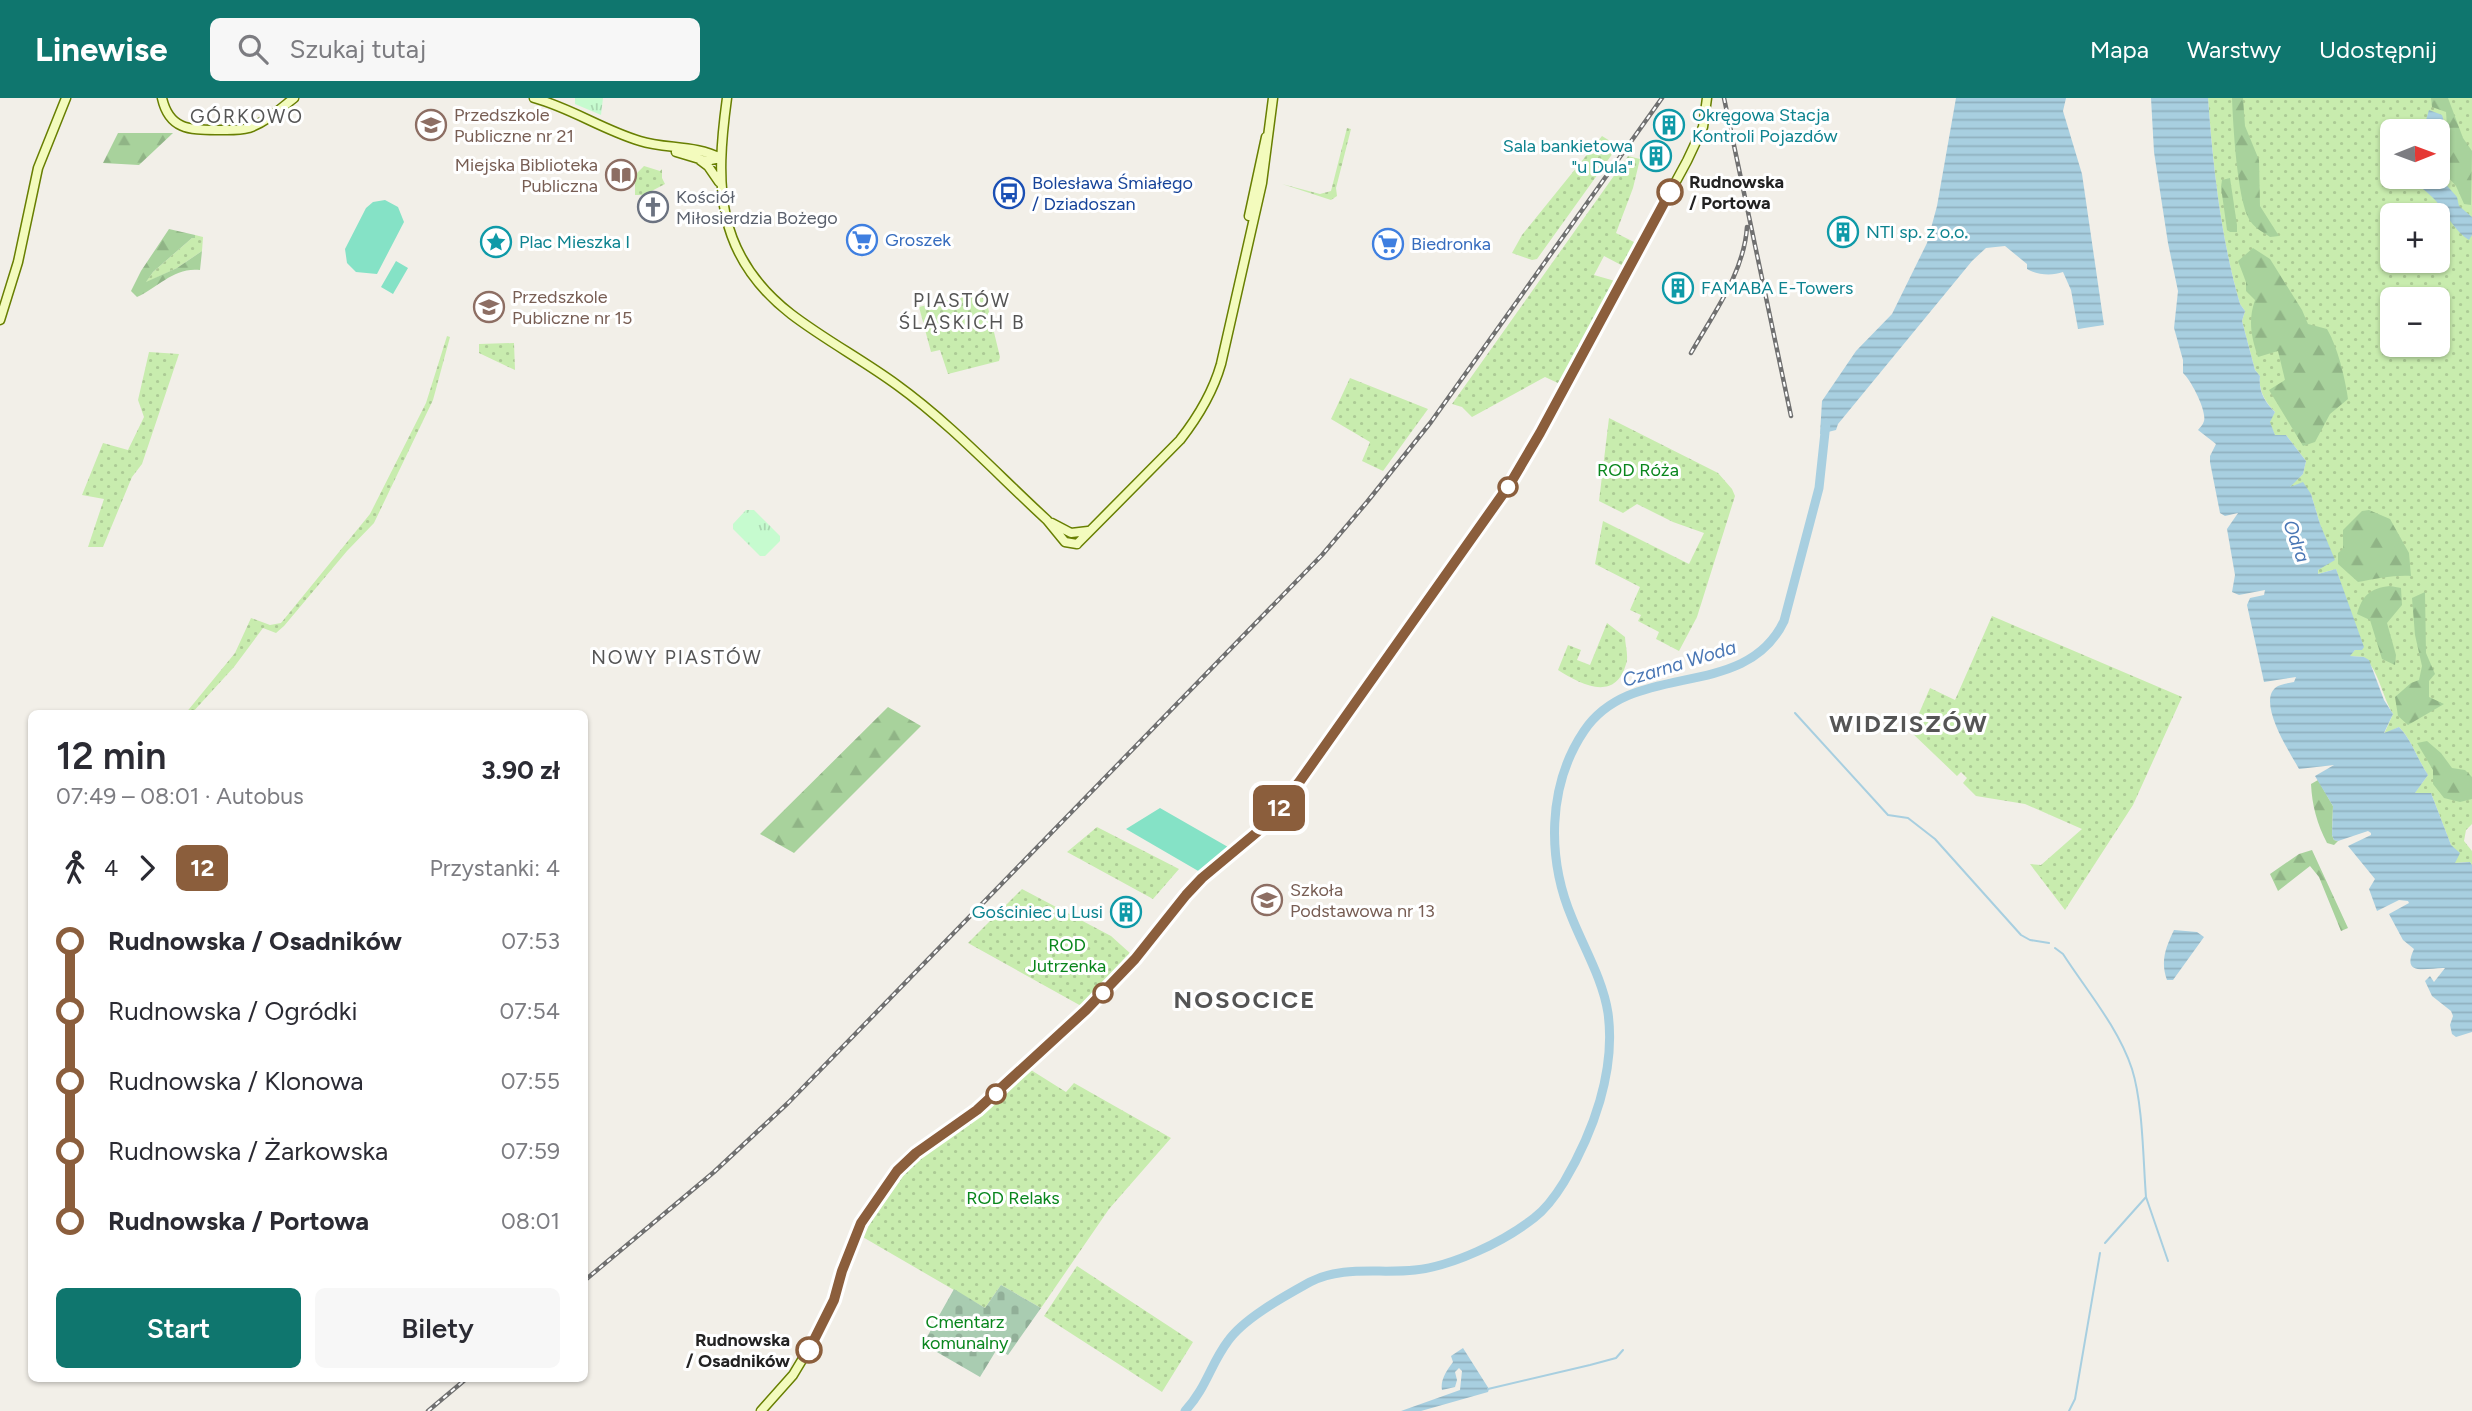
<!DOCTYPE html>
<html lang="pl">
<meta charset="utf-8">
<style>
body{margin:0;font-family:Figtree,sans-serif;background:#f7f7f7;color:#2b2b33;height:100vh;display:flex;flex-direction:column;font-size:26px;white-space:nowrap}
*{box-sizing:border-box;margin:0}
p{font-size:23px;color:#7c7c81}
.icon{flex:none;width:38px;height:38px;fill:none;stroke:currentColor;stroke-width:2;stroke-linecap:round;stroke-linejoin:round}
.map{position:relative;flex:1;overflow:hidden}
.side{position:absolute;left:28px;top:612px;width:560px;height:672px;display:flex;flex-direction:column;background:#fff;border-radius:10px;box-shadow:0 2px 5px #0004}
.side>*{flex:none}
.badge{padding:0 14px;border-radius:10px;font-size:24px;line-height:46px}
.needle{width:46px;rotate:89deg}
.buttons{position:absolute;left:2380px;top:21px;display:grid;gap:14px}
.buttons a{display:grid;place-items:center;width:70px;height:70px;border-radius:10px;background:#fff;box-shadow:0 2px 5px #0004;font-size:35px}
.map>.badge{position:absolute;translate:-50% -50%;box-shadow:0 0 0 4px #fff}
.legs{display:flex;align-items:center;gap:10px;height:77px;padding:0 28px;font-size:23px}
.legs p{margin-inline-start:auto}
.head{display:flex;align-items:center;justify-content:space-between;height:119px;padding:0 28px}
h1{font-size:38px;font-weight:600;line-height:52px}
.primary-button{display:flex;gap:14px;margin-top:auto;padding:14px 28px}
.primary-button a{flex:1;height:80px;border-radius:10px;background:#0f766e;color:#fff;font-size:28px;font-weight:600;line-height:80px;text-align:center}
.primary-button a+a{background:#f7f7f7;color:#2b2b33}
ul{padding:0 28px;list-style:none}
li{display:flex;align-items:center;gap:24px;height:70px;font-size:26px}
li i{display:grid;place-items:center;width:10px;height:100%;margin:0 9px;background:currentColor}
li i::after{content:'';width:18px;height:18px;margin:-9px;border:5px solid;border-radius:50%;background:#fff}
li p{margin-inline-start:auto}
li:first-child i{background:linear-gradient(#0000 50%,currentColor 0)}
li:last-child i{background:linear-gradient(currentColor 50%,#0000 0)}
header{display:flex;align-items:center;gap:42px;box-sizing:border-box;height:98px;padding:0 35px;background:#0f766e;color:#fff}
header strong{font-size:33px}
nav{display:flex;gap:38px;margin-inline-start:auto;font-size:24px}
.search{width:490px;height:63px;background:#f7f7f7;display:flex;align-items:center;gap:18px;box-sizing:border-box;padding:0 24px;border-radius:10px;color:#7c7c81;font-size:26px}
.map>svg:first-child{display:block}
</style>
<header>
<strong>Linewise</strong>
<div class="search"><svg class="icon" aria-label="search" viewBox="0 0 24 24"><circle cx="10" cy="10" r="6"/><path d="M15 15l6 6"/></svg>Szukaj tutaj</div>
<nav><a>Mapa</a><a>Warstwy</a><a>Udostępnij</a></nav>
</header>
<div class="map">
<svg width="2472" height="1313" viewBox="0 0 2472 1313">
<defs>
<pattern id="grass-dots" width="8" height="8" patternUnits="userSpaceOnUse" patternTransform="scale(1.75)"><rect width="8" height="8" fill="#c8ecae"/><path d="M2 2h.1M6 6h.1" fill="none" stroke="#acca95" stroke-width="1.8" stroke-linecap="round"/></pattern>
<pattern id="forest-firs" width="22" height="20" patternUnits="userSpaceOnUse" patternTransform="scale(1.75)"><rect width="22" height="20" fill="#a8d29c"/><path d="M5 1l3.5 6h-7zM16 11l3.5 6h-7z" fill="#90b486"/></pattern>
<pattern id="cemetery-stones" width="16" height="16" patternUnits="userSpaceOnUse" patternTransform="scale(1.75)"><rect width="16" height="16" fill="#a9ccb1"/><path d="M2 7V4a2 2 0 0 1 4 0v3zM10 15v-3a2 2 0 0 1 4 0v3z" fill="#91af98"/></pattern>
<pattern id="park-tufts" width="24" height="20" patternUnits="userSpaceOnUse" patternTransform="scale(1.75)"><rect width="24" height="20" fill="#c6fbcf"/><path d="M3 7l-1-3M5 7V3M7 7l1-3M15 17l-1-3M17 17v-4M19 17l1-3" fill="none" stroke="#aad7b1"/></pattern>
<pattern id="water-rules" width="6" height="5" patternUnits="userSpaceOnUse" patternTransform="scale(1.75)"><rect width="6" height="5" fill="#a8cfe0"/><path d="M0 2.5h6" fill="none" stroke="#90b1c0"/></pattern>
</defs>
<rect width="100%" height="100%" fill="#f2efe8"/>
<path fill="url(#grass-dots)" fill-rule="evenodd" d="M2208,0H2472V726L2466,732L2464,743L2472,753V767L2470,764L2455,765L2451,747L2431,695L2414,696L2428,677C2418,662 2411,641 2399,629L2384,636L2393,616C2382,598 2379,573 2364,559L2349,558L2355,552L2344,496L2336,471L2318,476L2320,426L2311,396L2289,389L2303,376L2306,363L2286,337H2275L2269,324L2275,314C2266,305 2258,293 2260,278L2255,272L2242,223L2245,213L2240,206C2221,141 2213,69 2208,0ZM2392,33H2438V79H2392ZM2392,117H2438V163H2392ZM2392,201H2438V247H2392Z
M1347,30L1351,31L1336,90L1337,98L1331,102L1282,86L1320,96L1331,93Z
M1602,38L1618,48L1537,161L1532,162L1512,155L1522,137Z
M1628,58L1640,61L1633,90L1616,135L1636,145L1623,168L1604,158L1594,177L1615,183L1560,286L1545,279L1472,319L1462,309L1452,306Z
M644,68L660,73L662,71V80L665,86L644,97H635V77Z
M195,137L203,139L202,153L177,170L145,185L153,174L192,140L195,139Z
M984,193L1000,259L999,263L948,276L940,252L931,254L919,209Z
M447,238L450,239L433,302L374,425L347,453L284,528L276,535L263,530L234,569L191,616H185L235,555L251,520L270,527L281,525L370,416L426,305Z
M514,245L515,272L479,255V246Z
M149,254L179,256L142,366L132,379L103,449H88L104,401L82,397L103,345L128,352L144,319L138,302Z
M1350,280L1428,311L1383,373L1362,363L1370,344L1331,321Z
M1609,320L1718,375L1732,391L1735,398L1697,519L1679,553L1656,541L1659,534L1638,523L1641,517L1630,512L1640,489L1595,466L1603,423L1689,466L1704,435L1673,424L1637,406L1623,415L1599,403Z
M1992,518L2182,599L2133,707L2065,812L2030,766L2041,767L2082,731L2025,706L1976,698L1963,685L1967,680L1961,674L1957,678L1911,634L1930,590L1955,602Z
M1607,525L1625,539C1625,547 1629,558 1626,566C1615,605 1580,586 1558,572L1568,547L1581,552L1577,562L1590,567Z
M1097,729L1179,771L1153,801L1067,754Z
M1022,791L1111,838L1131,856L1083,909L968,845Z
M1031,972L1066,994L1074,985L1171,1040L1109,1111L1041,1210L1001,1187L985,1210L861,1138L909,1069L983,1014Z
M1077,1168L1193,1244L1162,1294L1044,1218Z"/>
<path fill="url(#forest-firs)" d="M2232,0H2243L2245,28L2259,62L2260,108L2279,138L2270,139C2263,134 2253,129 2249,121C2237,100 2233,26 2232,0Z
M2431,0H2448L2463,40L2472,53L2471,107L2464,106L2456,88L2447,78L2448,56L2442,47L2447,28L2446,14L2432,9Z
M118,35H173L139,67L103,65Z
M2230,80L2237,127V134H2230L2227,132L2221,89L2222,82Z
M169,131L195,137V140H192L153,174L146,184L177,170L202,153L200,172C174,169 159,189 137,199L131,193L141,173Z
M2253,150L2270,161L2302,212L2308,226L2327,231C2338,250 2345,280 2348,301L2330,316L2315,344L2303,348L2269,292L2285,282L2278,253L2258,259C2251,239 2248,222 2255,202L2246,193V184L2238,163Z
M2369,412L2390,421L2409,455L2411,478C2393,477 2376,481 2358,484L2338,466V455L2343,451V432L2362,413Z
M2390,488L2401,490L2402,507L2387,525L2396,557L2395,567L2382,561L2370,522L2357,516C2362,498 2370,490 2390,488Z
M2425,494L2426,555L2435,576L2429,583V599L2444,606L2408,627L2398,618L2395,599L2411,585L2419,582L2422,568L2415,537L2412,500Z
M888,609L921,628L794,755L760,736Z
M2427,643L2441,655L2452,670L2465,672L2472,679V701L2460,704L2444,700L2433,686V672L2417,645Z
M2318,682L2333,708L2332,737L2334,742L2338,743L2334,747L2327,745C2317,726 2312,707 2311,686Z
M2312,752L2348,830L2341,833L2319,779L2310,768L2278,793L2270,776L2299,756Z"/>
<path fill="url(#cemetery-stones)" d="M1001,1187L1041,1210L1008,1257L997,1251L980,1279L923,1246L954,1191L985,1210Z"/>
<path fill="url(#park-tufts)" d="M575,0H603L601,17L575,6Z
M746,412H754L780,438V443L765,458H760L733,431V426Z"/>
<path fill="#85e2c6" d="M385,102L398,109L404,124L377,176L356,174L347,165L345,151L366,110L373,104Z
M396,163L408,170L393,196L381,189Z
M1160,710L1228,749L1200,774L1126,731Z"/>
<path fill="url(#water-rules)" d="M1956,0H2066L2063,13L2082,76L2104,227L2078,231L2071,192L2063,174C2052,178 2037,177 2027,171V166L2005,148L1986,150L1972,163L1838,326L1836,332L1820,336L1822,303L1856,253L1892,216L1927,145L1937,108Z
M2151,0H2208C2213,69 2221,141 2240,206L2245,213L2242,223L2255,272L2260,278C2258,294 2266,305 2275,314L2270,324L2275,337H2286L2306,363L2303,376L2290,389L2303,384L2311,396L2320,426L2335,462L2318,472V476L2336,471L2364,549L2362,552H2355L2350,558L2364,559L2369,562L2384,602L2393,616L2384,635L2399,629C2411,641 2418,662 2428,677L2415,695H2431L2451,747L2460,755L2455,765L2470,764L2472,767V934L2456,939L2452,936L2450,927L2453,918L2451,913L2432,898L2425,883L2430,878L2434,884L2445,870C2430,869 2400,880 2414,851L2403,842L2389,816L2409,805L2408,803L2399,802L2377,813L2369,791L2375,781L2348,748L2371,737V735L2368,733L2338,743L2334,742L2332,737L2333,708L2315,678L2334,667L2299,671C2291,656 2254,601 2278,588C2282,586 2289,585 2294,584L2296,579L2264,584L2247,507L2250,500L2264,497L2265,492L2239,497L2232,494L2235,477L2227,431L2238,415L2225,418L2220,415L2210,364V358L2216,346L2198,332C2200,329 2203,327 2204,323C2207,313 2191,282 2183,275V262L2174,230L2178,193L2168,145L2154,54Z
M2429,12L2442,17L2445,27L2442,37L2438,38V33H2432L2426,22Z
M2438,53L2444,65L2442,82L2457,99L2459,108L2472,119V137L2469,142C2455,134 2447,116 2436,103C2428,94 2418,88 2410,79H2438Z
M2174,832L2197,834L2204,839L2173,882H2167C2160,863 2166,849 2174,832Z
M1463,1250L1489,1291L1488,1294L1421,1313H1401L1460,1292L1462,1273L1459,1270L1455,1274L1457,1282L1455,1289L1442,1292C1440,1282 1447,1272 1453,1264L1451,1258Z"/>
<g fill="none" stroke-linecap="round" stroke-linejoin="round">
<path stroke="#a8cfe0" stroke-width="2" d="M1795,615L1888,717L1908,720L1935,741L2021,837L2030,842L2049,845
M2055,850L2063,856C2087,893 2118,929 2132,971C2143,1006 2143,1061 2146,1099
M2105,1145L2146,1099L2168,1163
M1488,1291L1590,1267L1616,1260L1623,1252
M2069,1313L2075,1301L2100,1155"/>
<path stroke="#a8cfe0" stroke-width="9" d="M1185,1313C1207,1289 1210,1267 1228,1243C1244,1220 1285,1198 1310,1184C1342,1167 1380,1176 1415,1172C1453,1168 1503,1144 1534,1120C1546,1111 1556,1097 1564,1084C1593,1035 1616,973 1608,915C1603,882 1584,850 1572,820C1547,761 1547,688 1584,633C1633,560 1745,605 1784,523L1819,390L1826,325"/>
<g stroke="#687f02" stroke-width="11">
<path id="secondary" d="M162,0C169,31 189,32 216,32C227,32 238,33 249,30C266,24 280,11 294,0
M534,0C571,10 603,32 640,43C665,51 696,47 720,60
M727,0C715,87 715,157 791,216C825,242 863,262 897,287C951,326 998,377 1047,422L1065,444L1077,446
M676,54L706,63L720,60
M700,62L708,68L719,84
M1249,118L1266,39
M0,222L18,164L38,70L66,0
M1052,425L1071,435L1088,433
M1077,446L1180,342C1198,319 1213,294 1221,266L1262,85L1273,0
M761,1313L793,1277L817,1237L834,1202L854,1139L872,1107L897,1073L910,1060L977,1012L998,994L1102,896L1134,861L1202,780L1269,722L1329,643L1525,362L1687,63L1703,29L1707,0"/>
</g>
<use href="#secondary" stroke="#f3fbbd" stroke-width="8"/>
<g stroke="#707070" stroke-width="4.5">
<path id="rail" d="M1724,0L1791,318
M1691,255C1713,216 1744,175 1747,129
M584,1183L714,1074L788,1005L1322,457L1367,404L1431,324L1662,0
M428,1313L466,1281"/>
</g>
<use href="#rail" stroke="#fff" stroke-width="2" stroke-dasharray="5" stroke-linecap="butt"/>
</g>
<g fill="none" stroke-linecap="round" stroke-linejoin="round">
<g stroke="#fff" stroke-width="16">
<path id="line-1" d="M809,1252L834,1202L842,1173L861,1125L897,1073L916,1055L977,1012L1086,912L1135,861L1186,797L1202,780L1262,730L1300,683L1510,386L1540,335L1670,94"/>
</g>
<use href="#line-1" stroke="#8b5e3c" stroke-width="10"/>
</g>
<defs>
<g id="school-ring" transform="scale(1.575)"><circle r="9.5" fill="#fff" stroke="#8d6e63" stroke-width="1.5"/><path d="M0-5L7-2L0 1L-7-2ZM-4 1L0 2.5L4 1V4Q0 6-4 4Z" fill="#8d6e63"/></g>
<g id="building-ring" transform="scale(1.575)"><circle r="9.5" fill="#fff" stroke="#0f9aa8" stroke-width="1.5"/><path d="M-4-6H4V6H1V3H-1V6H-4ZM-2.5-4.3h1.7v1.8h-1.7ZM.8-4.3h1.7v1.8H.8ZM-2.5-1h1.7V.8h-1.7ZM.8-1h1.7V.8H.8Z" fill="#0f9aa8"/></g>
<g id="library-ring" transform="scale(1.575)"><circle r="9.5" fill="#fff" stroke="#8d6e63" stroke-width="1.5"/><path d="M-6-4Q-3-5.5-.7-3.5V5Q-3 3-6 4ZM6-4Q3-5.5 .7-3.5V5Q3 3 6 4Z" fill="#8d6e63"/></g>
<g id="bus-ring" transform="scale(1.575)"><circle r="9.5" fill="#fff" stroke="#1a4fb4" stroke-width="1.5"/><path d="M-5-6H5V4H4V6H2V4H-2V6H-4V4H-5ZM-3.5-4V0h7V-4ZM-3.5 1.2v1.5H-2V1.2ZM2 1.2v1.5H3.5V1.2Z" fill="#1a4fb4"/></g>
<g id="church-ring" transform="scale(1.575)"><circle r="9.5" fill="#fff" stroke="#6b7280" stroke-width="1.5"/><path d="M-1.2-6h2.4v3.5h3.3v2.4h-3.3V6h-2.4V-.1h-3.3v-2.4h3.3Z" fill="#6b7280"/></g>
<g id="supermarket-ring" transform="scale(1.575)"><circle r="9.5" fill="#fff" stroke="#3f7fe0" stroke-width="1.5"/><path d="M-6-5.5h2.5l.6 2H6L4.5 2H-2.5L-4.4-4H-6ZM-1.5 3.2a1.3 1.3 0 1 0 .1 0ZM3 3.2a1.3 1.3 0 1 0 .1 0Z" fill="#3f7fe0"/></g>
<g id="sight-ring" transform="scale(1.575)"><circle r="9.5" fill="#fff" stroke="#0f9aa8" stroke-width="1.5"/><path d="M0-6L1.8-2.2L6-1.7L2.9 1.2L3.7 5.4L0 3.3L-3.7 5.4L-2.9 1.2L-6-1.7L-1.8-2.2Z" fill="#0f9aa8"/></g>
</defs>
<g fill-rule="evenodd">
<use href="#school-ring" x="431" y="27"/>
<use href="#building-ring" x="1669" y="27"/>
<use href="#building-ring" x="1656" y="58"/>
<use href="#library-ring" x="621" y="77"/>
<use href="#bus-ring" x="1009" y="95"/>
<use href="#church-ring" x="653" y="109"/>
<use href="#building-ring" x="1843" y="134"/>
<use href="#supermarket-ring" x="862" y="142"/>
<use href="#sight-ring" x="496" y="144"/>
<use href="#supermarket-ring" x="1388" y="146"/>
<use href="#building-ring" x="1678" y="190"/>
<use href="#school-ring" x="489" y="209"/>
<use href="#school-ring" x="1267" y="802"/>
<use href="#building-ring" x="1126" y="814"/>
</g>
<g fill="#fff" stroke="#8b5e3c" stroke-width="3.5">
<circle cx="1670" cy="94" r="12"/>
<circle cx="1508" cy="389" r="9"/>
<circle cx="1103" cy="895" r="9"/>
<circle cx="996" cy="996" r="9"/>
<circle cx="809" cy="1252" r="12"/>
</g>
<g text-anchor="middle" stroke-width="6" stroke-linejoin="round" paint-order="stroke">
<g font-size="18" fill="#785e54" stroke="#fff" text-anchor="start">
<text x="454" y="23">Przedszkole<tspan x="454" dy="21">Publiczne nr 21</tspan></text>
<text x="598" y="73" text-anchor="end">Miejska Biblioteka<tspan x="598" dy="21">Publiczna</tspan></text>
<text x="512" y="205">Przedszkole<tspan x="512" dy="21">Publiczne nr 15</tspan></text>
<text x="1290" y="798">Szkoła<tspan x="1290" dy="21">Podstawowa nr 13</tspan></text>
</g>
<g font-size="18" fill="#0d838f" stroke="#fff" text-anchor="start">
<text x="1692" y="23">Okręgowa Stacja<tspan x="1692" dy="21">Kontroli Pojazdów</tspan></text>
<text x="1633" y="54" text-anchor="end">Sala bankietowa<tspan x="1633" dy="21">"u Dula"</tspan></text>
<text x="1866" y="140">NTI sp. z o.o.</text>
<text x="519" y="150">Plac Mieszka I</text>
<text x="1701" y="196">FAMABA E-Towers</text>
<text x="1103" y="820" text-anchor="end">Gościniec u Lusi</text>
</g>
<g font-size="18" font-weight="bold" fill="#222" stroke="#fff" text-anchor="start">
<text x="1689" y="90">Rudnowska<tspan x="1689" dy="21">/ Portowa</tspan></text>
<text x="790" y="1248" text-anchor="end">Rudnowska<tspan x="790" dy="21">/ Osadników</tspan></text>
</g>
<g font-size="18" fill="#164399" stroke="#fff" text-anchor="start">
<text x="1032" y="91">Bolesława Śmiałego<tspan x="1032" dy="21">/ Dziadoszan</tspan></text>
</g>
<g font-size="18" fill="#5b616d" stroke="#fff" text-anchor="start">
<text x="676" y="105">Kościół<tspan x="676" dy="21">Miłosierdzia Bożego</tspan></text>
</g>
<g font-size="18" fill="#366cbe" stroke="#fff" text-anchor="start">
<text x="885" y="148">Groszek</text>
<text x="1411" y="152">Biedronka</text>
</g>
<g font-size="18" fill="#09861d" stroke="#fff">
<text x="1638" y="378">ROD Róża</text>
<text x="1067" y="853">ROD<tspan x="1067" dy="21">Jutrzenka</tspan></text>
<text x="1013" y="1106">ROD Relaks</text>
<text x="965" y="1230">Cmentarz<tspan x="965" dy="21">komunalny</tspan></text>
</g>
<g font-size="19" letter-spacing="2" fill="#555" stroke="#fff">
<text x="247" y="25">GÓRKOWO</text>
<text x="962" y="209">PIASTÓW<tspan x="962" dy="22">ŚLĄSKICH B</tspan></text>
<text x="677" y="566">NOWY PIASTÓW</text>
</g>
<g font-size="19" font-style="italic" fill="#4a77b5" stroke="#fff">
<text transform="translate(2297 443) rotate(70)" y="7">Odra</text>
<text transform="translate(1679 565) rotate(-17)" y="7">Czarna Woda</text>
</g>
<g font-size="24" font-weight="bold" letter-spacing="2" fill="#555" stroke="#fff">
<text x="1909" y="634">WIDZISZÓW</text>
<text x="1245" y="910">NOSOCICE</text>
</g>
</g>
</svg>
<div class="buttons">
<a><svg class="needle" viewBox="-14 -14 28 28"><path d="M0-13l5 13h-10z" fill="#e53935"/><path d="M0 13l5-13h-10z" fill="#7c7c81"/></svg></a>
<a>+</a>
<a>−</a>
</div>
<b class="badge" style="left:1279px;top:710px;background:#8b5e3c;color:#fff">12</b>
<section class="side">
<div class="head"><div><h1>12 min</h1><p>07:49 – 08:01 · Autobus</p></div><b>3.90 zł</b></div>
<div class="legs"><svg class="icon" aria-label="walk" viewBox="0 0 24 24"><circle cx="13" cy="4" r="2"/><path d="M13 8l-2 6 4 7M11 14l-3 7M7 12l3-4h3l4 4"/></svg>4<svg class="icon" aria-label="forward" viewBox="0 0 24 24"><path d="M9 5l7 7-7 7"/></svg><b class="badge" style="background:#8b5e3c;color:#fff">12</b><p>Przystanki: 4</p></div>
<ul>
<li><i style="color:#8b5e3c"></i><b>Rudnowska / Osadników</b><p>07:53</p></li>
<li><i style="color:#8b5e3c"></i><span>Rudnowska / Ogródki</span><p>07:54</p></li>
<li><i style="color:#8b5e3c"></i><span>Rudnowska / Klonowa</span><p>07:55</p></li>
<li><i style="color:#8b5e3c"></i><span>Rudnowska / Żarkowska</span><p>07:59</p></li>
<li><i style="color:#8b5e3c"></i><b>Rudnowska / Portowa</b><p>08:01</p></li>
</ul>
<div class="primary-button"><a>Start</a><a>Bilety</a></div>
</section>
</div>
